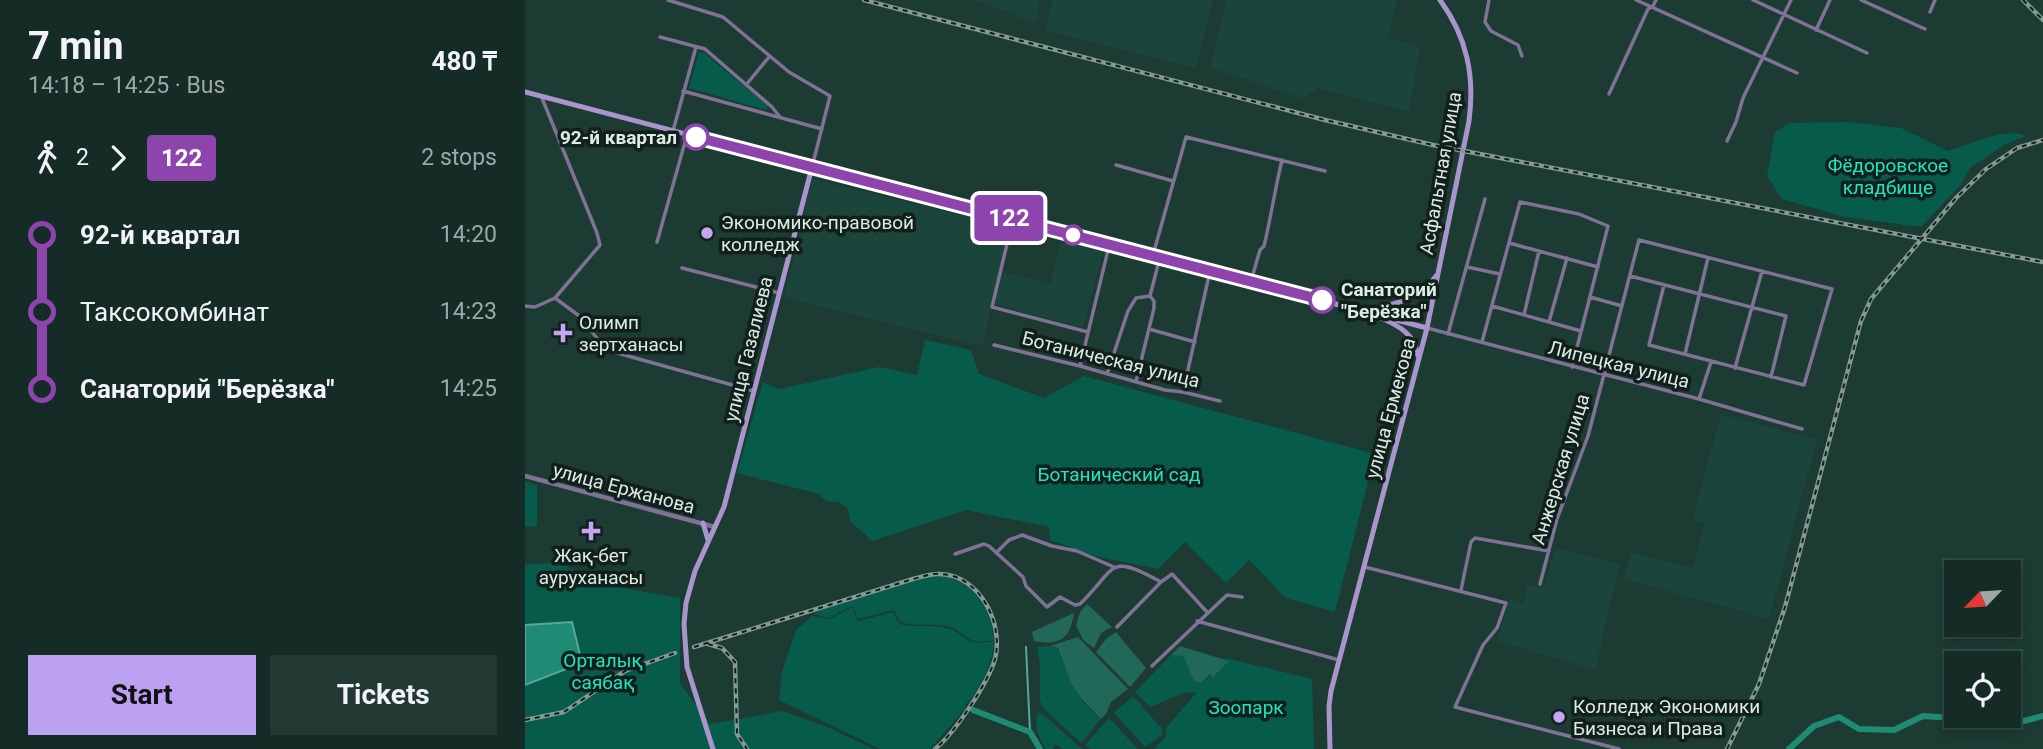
<!DOCTYPE html>
<meta charset="utf-8">
<style>
body{margin:0;font-family:Roboto,sans-serif;background:#223832;color:#f1f3f6;height:100vh;display:flex;flex-direction:column;font-size:26px;white-space:nowrap}
*{box-sizing:border-box;margin:0}
p{font-size:23px;color:#9da7a7}
.icon{flex:none;width:38px;height:38px;fill:none;stroke:currentColor;stroke-width:2;stroke-linecap:round;stroke-linejoin:round}
.map{position:relative;flex:1;overflow:hidden}
.sheet{display:flex;flex-direction:column;background:#152c26;width:525px}
.sheet>*{flex:none}
.badge{padding:0 14px;border-radius:5px;font-size:24px;line-height:46px}
.needle{width:46px;rotate:245deg}
.fabs{position:absolute;left:1419px;top:560px;display:grid;gap:14px}
.fabs a{display:grid;place-items:center;width:77px;height:77px;border-radius:0px;background:#152c26;box-shadow:0 4px 10px #0003,0 0 0 2px #344843;font-size:35px}
.map>.badge{position:absolute;translate:-50% -50%;box-shadow:0 0 0 4px #fff}
.legs{display:flex;align-items:center;gap:10px;height:77px;padding:0 28px;font-size:23px}
.legs p{margin-inline-start:auto}
.summary{display:flex;align-items:center;justify-content:space-between;height:119px;padding:0 28px}
h1{font-size:38px;font-weight:700;line-height:52px}
.action{display:flex;gap:14px;margin-top:auto;padding:14px 28px}
.action a{flex:1;height:80px;border-radius:0px;background:#bca0f2;color:#111;font-size:28px;font-weight:700;line-height:80px;text-align:center}
.action a+a{background:#223832;color:#f1f3f6}
ul{padding:0 28px;list-style:none}
li{display:flex;align-items:center;gap:24px;height:77px;font-size:26px}
li i{display:grid;place-items:center;width:10px;height:100%;margin:0 9px;background:currentColor}
li i::after{content:'';width:18px;height:18px;margin:-9px;border:5px solid;border-radius:50%;background:#152c26}
li p{margin-inline-start:auto}
li:first-child i{background:linear-gradient(#0000 50%,currentColor 0)}
li:last-child i{background:linear-gradient(currentColor 50%,#0000 0)}
main{display:flex;flex:1;min-height:0}
.map>svg:first-child{display:block}
</style>
<main>
<section class="sheet">
<div class="summary"><div><h1>7 min</h1><p>14:18 – 14:25 · Bus</p></div><b>480 ₸</b></div>
<div class="legs"><svg class="icon" aria-label="walk" viewBox="0 0 24 24"><circle cx="13" cy="4" r="2"/><path d="M13 8l-2 6 4 7M11 14l-3 7M7 12l3-4h3l4 4"/></svg>2<svg class="icon" aria-label="forward" viewBox="0 0 24 24"><path d="M9 5l7 7-7 7"/></svg><b class="badge" style="background:#8e44ad;color:#fff">122</b><p>2 stops</p></div>
<ul>
<li><i style="color:#8e44ad"></i><b>92-й квартал</b><p>14:20</p></li>
<li><i style="color:#8e44ad"></i><span>Таксокомбинат</span><p>14:23</p></li>
<li><i style="color:#8e44ad"></i><b>Санаторий &quot;Берёзка&quot;</b><p>14:25</p></li>
</ul>
<div class="action"><a>Start</a><a>Tickets</a></div>
</section>
<div class="map">
<svg width="1518" height="749" viewBox="0 0 1518 749">
<rect width="100%" height="100%" fill="#1c3b33"/>
<path fill="#1b453a" d="M451,0H515L510,23Z
M527,0H688L671,68L521,31Z
M701,0H873L863,38L895,47L884,112L793,88L778,99L685,67Z
M287,179L485,227L457,346L259,298Z
M536,240L578,251L558,328L470,304L479,272L525,284Z
M1196,414L1292,440L1244,619L1099,579L1106,552L1168,568L1180,523L1167,520Z
M1030,548L1095,564L1070,670L972,641L985,599L998,603L1003,584L1019,588Z"/>
<path fill="#065b4b" d="M174,52L179,53L243,106L241,110L164,88Z
M1323,122L1376,128L1423,151C1442,145 1485,126 1501,136L1479,145L1445,168L1436,185L1396,227L1320,217L1257,199L1242,176L1250,132L1265,123Z
M400,340L446,350L454,374L519,398L559,376L850,454L810,612L761,598L724,560L701,583L660,542L633,569L570,556L525,540L524,527L441,510L347,541L325,521L323,509L313,502L301,501L294,494L212,473L238,382L254,389L354,367L392,375Z
M0,482L12,485V526L0,527Z
M36,563L75,584L155,598V683L185,724L258,711L300,726L349,749H0V564Z
M409,575C444,576 467,606 469,640C439,647 441,630 421,626C406,623 391,627 375,622L369,610L333,619L327,606L304,618L288,614L301,606Z
M327,607L333,621L368,612L374,624C390,628 405,624 421,628C441,632 438,648 469,641C468,664 456,689 440,705L441,708L405,749H355L254,700L257,671L271,630L287,616L305,619Z
M529,646C539,652 547,685 555,698C561,705 569,712 576,719L556,743L519,709L515,701V665L512,647Z
M651,654C667,659 662,672 670,682L676,683L686,675L701,658L787,679L789,749H629L641,736V728L672,692L658,693L625,707L610,692L646,655Z
M608,696L638,730L636,736L620,747L589,713Z
M513,713L518,714L557,749H538L532,745L528,746L529,749H521C514,738 508,725 513,713Z
M584,718L613,749H565L560,745Z"/>
<path fill="#226858" d="M562,604L587,627L576,633L569,648L559,641L551,626L555,612Z
M549,613C545,639 535,646 509,641L507,632Z
M591,632L621,668L605,687L571,652L581,639Z
M553,637L603,689L586,702L581,714L576,719L556,698L547,685L533,648L525,646Z
M655,646L704,661L688,677L685,674L676,683L670,682C664,674 665,667 658,656L646,655Z"/>
<path fill="#208b75" stroke="#58a897" stroke-width="2" d="M47,622L57,663L0,685V625Z"/>
<g fill="none" stroke-linecap="round" stroke-linejoin="round">
<path stroke="#58a897" stroke-width="2" d="M501,647L505,732"/>
<path stroke="#208b75" stroke-width="6" d="M448,710L505,732L515,749
M1264,749L1289,726L1314,717L1334,729L1369,730L1398,716L1459,720L1475,727L1518,716"/>
<path stroke="#7f7295" stroke-width="3.5" d="M143,0L198,17L264,72L305,96L287,167
M964,0L960,22L966,31L993,45L997,56
M1111,0L1272,73
M1228,0L1342,53
M1336,0L1400,29
M1405,12L1410,0
M1291,30L1305,0
M135,37L180,49L247,107L255,117
M221,85L244,57
M158,91L297,129
M1084,94L1123,9L1128,6L1131,0
M148,131L171,47
M1202,141L1211,122L1218,98L1266,0
M591,165L648,181
M488,219L467,307L563,332
M132,242L162,135
M984,243L1073,267
M628,255L661,137L800,171
M942,267L975,274
M157,268L254,293
M1105,276L1261,316L1246,377
M726,281L735,250L739,246C746,217 750,189 757,160
M1065,297L1097,306
M30,298L57,318L76,344L85,351L229,391
M0,306L10,307L30,298L75,245L72,233L17,98
M967,306L1056,331
M999,315L1014,251
M1024,322L1042,258
M902,328L1174,399L1277,429
M624,329L670,342
M923,334L960,199
M957,342L995,202L1054,214L1083,226L1047,367
M469,345L555,366L640,390L658,392L695,401
M1160,354L1183,258
M555,366L584,246
M1210,368L1237,271
M582,374L603,311L611,298L625,296L635,257
M611,382L629,308V301L625,296
M658,392L685,271
M1174,399L1186,362
M471,553L484,540L497,535L527,546L552,551L589,567
M430,554L459,544L464,546L498,577L501,586L522,607L535,597L550,605L555,604C592,568 582,552 636,582L647,574L682,612
M840,567L981,603L972,628L958,645L930,707L1094,749
M1015,584L1032,519L1063,436L1114,240L1307,289L1279,385L1124,345L1139,285
M936,590L946,542L950,538L1024,551
M672,621L814,660
M592,627L636,582
M627,666L702,595L717,597"/>
<path stroke="#7f7295" stroke-width="4.5" d="M0,476L190,527"/>
<path stroke="#a994cc" stroke-width="5" d="M0,92L902,328
M840,310C864,307 897,298 911,276
M856,318C875,326 890,335 893,356
M178,523L183,540
M188,749L162,667L159,624L161,603L170,571L199,507L287,167
M805,749L804,706L806,691L902,328L944,121C950,76 942,37 915,0"/>
<g stroke="#829a93" stroke-width="4.5">
<path id="rail" d="M339,0L800,120L908,145L1518,262
M1498,0L1518,20
M183,644L197,648L210,662L212,734L222,749
M169,647L388,579C397,577 406,573 415,574C455,575 479,624 470,659C463,683 429,734 410,749
M0,720L39,712L100,671L150,653
M1202,749L1234,684L1260,607L1336,321L1346,299L1431,198L1461,169L1492,148L1518,140"/>
</g>
<use href="#rail" stroke="#121f1b" stroke-width="2" stroke-dasharray="5" stroke-linecap="butt"/>
</g>
<g fill="none" stroke-linecap="round" stroke-linejoin="round">
<g stroke="#fff" stroke-width="16">
<path id="line-1" d="M171,137L797,300"/>
</g>
<use href="#line-1" stroke="#8e44ad" stroke-width="10"/>
</g>
<g fill="#fff" stroke="#8e44ad" stroke-width="3.5">
<circle cx="171" cy="137" r="12"/>
<circle cx="548" cy="235" r="9"/>
<circle cx="797" cy="300" r="12"/>
</g>
<g fill="#c3a7f2" stroke="#121f1b" stroke-width="2.5">
<circle cx="182" cy="233" r="7"/>
<path d="M34.5 322.5h7v7h7v7h-7v7h-7v-7h-7v-7h7z"/>
<path d="M62.5 520.5h7v7h7v7h-7v7h-7v-7h-7v-7h7z"/>
<circle cx="1034" cy="717" r="7"/>
</g>
<g text-anchor="middle" stroke-width="7" stroke-linejoin="round" paint-order="stroke">
<g font-size="19" font-weight="bold" fill="#daece6" stroke="#121f1b" text-anchor="end">
<text x="152" y="144">92-й квартал</text>
<text x="816" y="296" text-anchor="start">Санаторий<tspan x="816" dy="22">"Берёзка"</tspan></text>
</g>
<g font-size="19" fill="#1be8c2" stroke="#121f1b">
<text x="1363" y="172">Фёдоровское<tspan x="1363" dy="22">кладбище</tspan></text>
<text x="594" y="481">Ботанический сад</text>
<text x="78" y="667">Орталық<tspan x="78" dy="22">саябақ</tspan></text>
<text x="721" y="714">Зоопарк</text>
</g>
<g font-size="19" fill="#daece6" stroke="#121f1b">
<text transform="translate(915 173) rotate(-80)" y="7">Асфальтная улица</text>
<text transform="translate(223 349) rotate(-76)" y="7">улица Газалиева</text>
<text transform="translate(586 359) rotate(14)" y="7">Ботаническая улица</text>
<text transform="translate(1094 364) rotate(14)" y="7">Липецкая улица</text>
<text transform="translate(865 408) rotate(-75)" y="7">улица Ермекова</text>
<text transform="translate(1035 469) rotate(-73)" y="7">Анжерская улица</text>
<text transform="translate(99 488) rotate(15)" y="7">улица Ержанова</text>
</g>
<g font-size="19" fill="#daece6" stroke="#121f1b" text-anchor="start">
<text x="196" y="229">Экономико-правовой<tspan x="196" dy="22">колледж</tspan></text>
<text x="54" y="329">Олимп<tspan x="54" dy="22">зертханасы</tspan></text>
<text x="66" y="562" text-anchor="middle">Жақ-бет<tspan x="66" dy="22">ауруханасы</tspan></text>
<text x="1048" y="713">Колледж Экономики<tspan x="1048" dy="22">Бизнеса и Права</tspan></text>
</g>
</g>
</svg>
<div class="fabs">
<a><svg class="needle" viewBox="-14 -14 28 28"><path d="M0-13l5 13h-10z" fill="#e53935"/><path d="M0 13l5-13h-10z" fill="#9da7a7"/></svg></a>
<a><svg class="icon" aria-label="locate" viewBox="0 0 24 24"><circle cx="12" cy="12" r="6"/><path d="M12 2v4M12 18v4M2 12h4M18 12h4"/></svg></a>
</div>
<b class="badge" style="left:484px;top:218px;background:#8e44ad;color:#fff">122</b>
</div>
</main>
